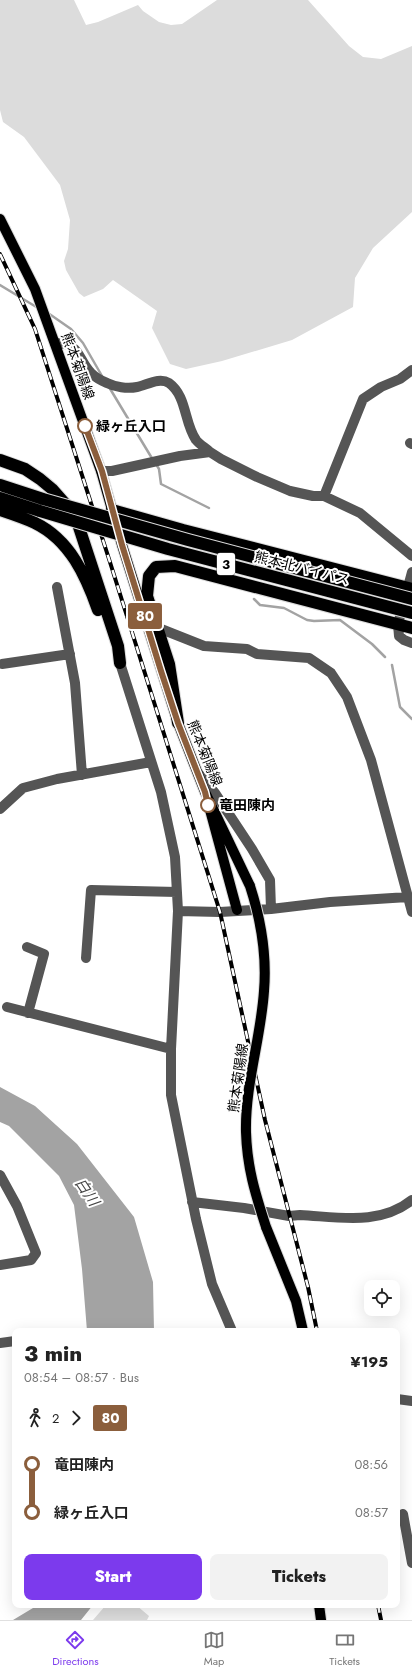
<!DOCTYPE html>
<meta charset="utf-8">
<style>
body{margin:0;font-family:Jost,"Noto Sans JP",sans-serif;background:#f2f2f2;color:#222;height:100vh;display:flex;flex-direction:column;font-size:15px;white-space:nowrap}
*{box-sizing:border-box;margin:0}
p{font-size:13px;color:#767676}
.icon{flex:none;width:22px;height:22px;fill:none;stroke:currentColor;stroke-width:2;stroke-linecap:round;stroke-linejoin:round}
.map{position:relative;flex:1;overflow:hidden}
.sheet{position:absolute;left:12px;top:1328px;width:388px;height:280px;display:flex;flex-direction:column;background:#fff;border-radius:8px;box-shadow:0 4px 16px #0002}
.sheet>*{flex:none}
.badge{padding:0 8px;border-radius:3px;font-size:14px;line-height:26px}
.buttons{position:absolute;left:364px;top:1280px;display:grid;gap:8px}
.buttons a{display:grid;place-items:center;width:36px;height:36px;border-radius:8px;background:#fff;box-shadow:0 4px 16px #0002;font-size:20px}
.map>.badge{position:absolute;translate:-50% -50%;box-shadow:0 0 0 2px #fff}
.legs{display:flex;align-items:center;gap:6px;height:44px;padding:0 12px;font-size:13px}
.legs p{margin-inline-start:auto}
.overview{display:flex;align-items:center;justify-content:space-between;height:68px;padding:0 12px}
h1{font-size:22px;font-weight:800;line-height:30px}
.button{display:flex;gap:8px;margin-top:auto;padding:8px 12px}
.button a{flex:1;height:46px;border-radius:8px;background:#7c3aed;color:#fff;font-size:16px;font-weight:800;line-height:46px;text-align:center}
.button a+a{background:#f2f2f2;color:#222}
ul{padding:0 12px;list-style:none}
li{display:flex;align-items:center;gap:14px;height:48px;font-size:15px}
li i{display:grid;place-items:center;width:6px;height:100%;margin:0 5px;background:currentColor}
li i::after{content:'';width:10px;height:10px;margin:-5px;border:3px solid;border-radius:50%;background:#fff}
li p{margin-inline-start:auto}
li:first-child i{background:linear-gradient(#0000 50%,currentColor 0)}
li:last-child i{background:linear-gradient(currentColor 50%,#0000 0)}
.tabs{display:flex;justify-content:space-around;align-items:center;height:56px;border-top:1px solid #e0e0e0;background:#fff;font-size:11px;color:#767676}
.tabs a{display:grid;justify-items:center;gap:2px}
.tabs .active{color:#7c3aed}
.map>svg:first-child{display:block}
</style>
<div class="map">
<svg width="412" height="1620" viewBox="0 0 412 1620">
<rect width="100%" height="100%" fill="#fff"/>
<path fill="#dcdcdc" d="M0,0H74L86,25L98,22L138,5L143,11L159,22L171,25L182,24L217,0H308L349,46L363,57L381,59L412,46V212L373,248L355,278L353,307L292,340L222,361L186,369L170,364L152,328L157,311L113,280L103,289L84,297L79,293L66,270L64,261L68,249L70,220L60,185L24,137L3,122L0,110Z
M106,1605H136L149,1616L147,1620H93Z"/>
<path fill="#a3a3a3" d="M0,1087L35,1106L77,1144L134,1217L153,1282L154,1331H87L82,1269L74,1205L59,1176L9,1126L0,1122Z
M38,1605H93L81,1620H13Z"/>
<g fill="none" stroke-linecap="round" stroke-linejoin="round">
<path stroke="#a3a3a3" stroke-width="2.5" d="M0,285L38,308
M48,313L71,329L83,343L102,376
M109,387L153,460
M156,464L159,469L161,484L209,508
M254,599L260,605L284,608L307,620L314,621L340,620L372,644L385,657
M392,665L400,707L412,719"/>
<g stroke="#dbdbdb" stroke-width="12">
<path id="major" d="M0,219L35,289L101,471L122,545L178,723L205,792L250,886
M210,810L237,910
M266,1227L296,1301L303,1331
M319,1605L321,1620"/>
</g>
<g stroke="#dbdbdb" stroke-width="14">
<path id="highway" d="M0,460L25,469L40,479L52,489L75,515L118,646L120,663
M0,485L43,499
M0,498L40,511
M0,510C12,514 24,518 35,523C70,540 86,576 98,610
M112,510L183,530L412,589
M178,723L169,664L147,596L149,576L156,567L175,566L412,628"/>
</g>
<path stroke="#555" stroke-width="10" d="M55,343C81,343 77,358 91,373C95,377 102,381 107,383C115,387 127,389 137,387C147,385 159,377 169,383C187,396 184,423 196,440C200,445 206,448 210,452
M410,443L412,444
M101,471H112L180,456L210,452L221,459L257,477L290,491L313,496H324L360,513L412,556
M324,496L363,399L381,387L400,379L412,370
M412,572L398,624L399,636L404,640L412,643
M57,587L75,683L82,775
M151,625L204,646L247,649L257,654L309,658L331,673L347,697L371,760L412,912
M120,663L161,792L175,857L178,911L171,1049V1095L196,1219L212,1284L232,1331
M2,664L70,654
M198,773L215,793L252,849L270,880L271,909
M0,809L23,788L57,779L151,762
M178,911L220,912L271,909L330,902L408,897
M27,947L44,954L28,1013
M86,958L91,890L177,892
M7,1007L171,1049
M0,1175L17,1206L36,1253L31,1260L0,1265
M192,1202L244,1208L289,1216L300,1215C339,1217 380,1226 412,1200
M0,1343L15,1341
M397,1399L412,1401
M403,1514L412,1563"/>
<use href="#major" stroke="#000" stroke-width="10"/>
<use href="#highway" stroke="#000" stroke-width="12"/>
<g stroke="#000" stroke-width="4">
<path id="rail" d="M0,254L35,329L109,559L220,912L265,1120L308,1287L317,1331
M378,1605L381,1620"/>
</g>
<use href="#rail" stroke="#fff" stroke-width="2.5" stroke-dasharray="8" stroke-linecap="butt"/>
<g stroke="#dbdbdb" stroke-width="12" stroke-linecap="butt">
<path id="major-bridge" d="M250,886C261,920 267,955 264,991C261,1038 245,1084 246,1132C247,1167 255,1193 266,1227"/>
</g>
<g stroke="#dbdbdb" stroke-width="14" stroke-linecap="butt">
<path id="highway-bridge" d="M43,499L188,540L412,599
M40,511L168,549L412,613"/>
</g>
<use href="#major-bridge" stroke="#000" stroke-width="10"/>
<use href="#highway-bridge" stroke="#000" stroke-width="12"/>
</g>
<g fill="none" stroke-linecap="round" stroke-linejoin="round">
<g stroke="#fff" stroke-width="9">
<path id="line-1" d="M85,426L102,471L122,545L161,671L178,723L205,792L208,805"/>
</g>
<use href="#line-1" stroke="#8b5e3c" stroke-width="6"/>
</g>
<g fill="#fff" stroke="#8b5e3c" stroke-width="2">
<circle cx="85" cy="426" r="7"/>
<circle cx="208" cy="805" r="7"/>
</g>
<g text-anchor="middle" stroke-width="4" stroke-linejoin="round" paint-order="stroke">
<rect fill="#fff" stroke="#4c4c4c" stroke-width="1" x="217" y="553" width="18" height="22" rx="3"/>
<g font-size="13" font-weight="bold" fill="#000">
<text x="226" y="569">3</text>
</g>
<g font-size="14" fill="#000" stroke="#fff">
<text transform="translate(78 366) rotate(70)" y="5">熊本菊陽線</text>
<text transform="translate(302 568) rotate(14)" y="5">熊本北バイパス</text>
<text transform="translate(205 753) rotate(68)" y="5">熊本菊陽線</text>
<text transform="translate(238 1078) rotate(-82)" y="5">熊本菊陽線</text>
</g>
<g font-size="14" font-weight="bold" fill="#000" stroke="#fff" text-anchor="start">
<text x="96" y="431">緑ヶ丘入口</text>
<text x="219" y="810">竜田陳内</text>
</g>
<g font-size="15" font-style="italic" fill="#444" stroke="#fff">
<text transform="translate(87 1192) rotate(56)" y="5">白川</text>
</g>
</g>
</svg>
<div class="buttons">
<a><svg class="icon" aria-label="locate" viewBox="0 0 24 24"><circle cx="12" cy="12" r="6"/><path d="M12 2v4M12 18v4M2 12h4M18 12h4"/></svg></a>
</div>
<b class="badge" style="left:145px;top:616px;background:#8b5e3c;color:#fff">80</b>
<section class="sheet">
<div class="overview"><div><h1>3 min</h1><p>08:54 – 08:57 · Bus</p></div><b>¥195</b></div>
<div class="legs"><svg class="icon" aria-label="walk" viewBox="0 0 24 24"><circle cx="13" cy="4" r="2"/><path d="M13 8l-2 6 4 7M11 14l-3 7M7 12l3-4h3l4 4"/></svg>2<svg class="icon" aria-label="forward" viewBox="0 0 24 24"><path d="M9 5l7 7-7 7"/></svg><b class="badge" style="background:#8b5e3c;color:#fff">80</b></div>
<ul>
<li><i style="color:#8b5e3c"></i><b>竜田陳内</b><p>08:56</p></li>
<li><i style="color:#8b5e3c"></i><b>緑ヶ丘入口</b><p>08:57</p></li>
</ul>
<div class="button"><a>Start</a><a>Tickets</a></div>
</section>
</div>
<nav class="tabs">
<a class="active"><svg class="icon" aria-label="directions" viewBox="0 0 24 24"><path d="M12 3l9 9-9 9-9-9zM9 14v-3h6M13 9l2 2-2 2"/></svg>Directions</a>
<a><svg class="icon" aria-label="map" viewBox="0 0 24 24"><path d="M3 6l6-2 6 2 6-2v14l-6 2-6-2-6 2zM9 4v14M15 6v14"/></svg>Map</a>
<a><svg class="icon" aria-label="tickets" viewBox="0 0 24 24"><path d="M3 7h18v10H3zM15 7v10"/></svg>Tickets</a>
</nav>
